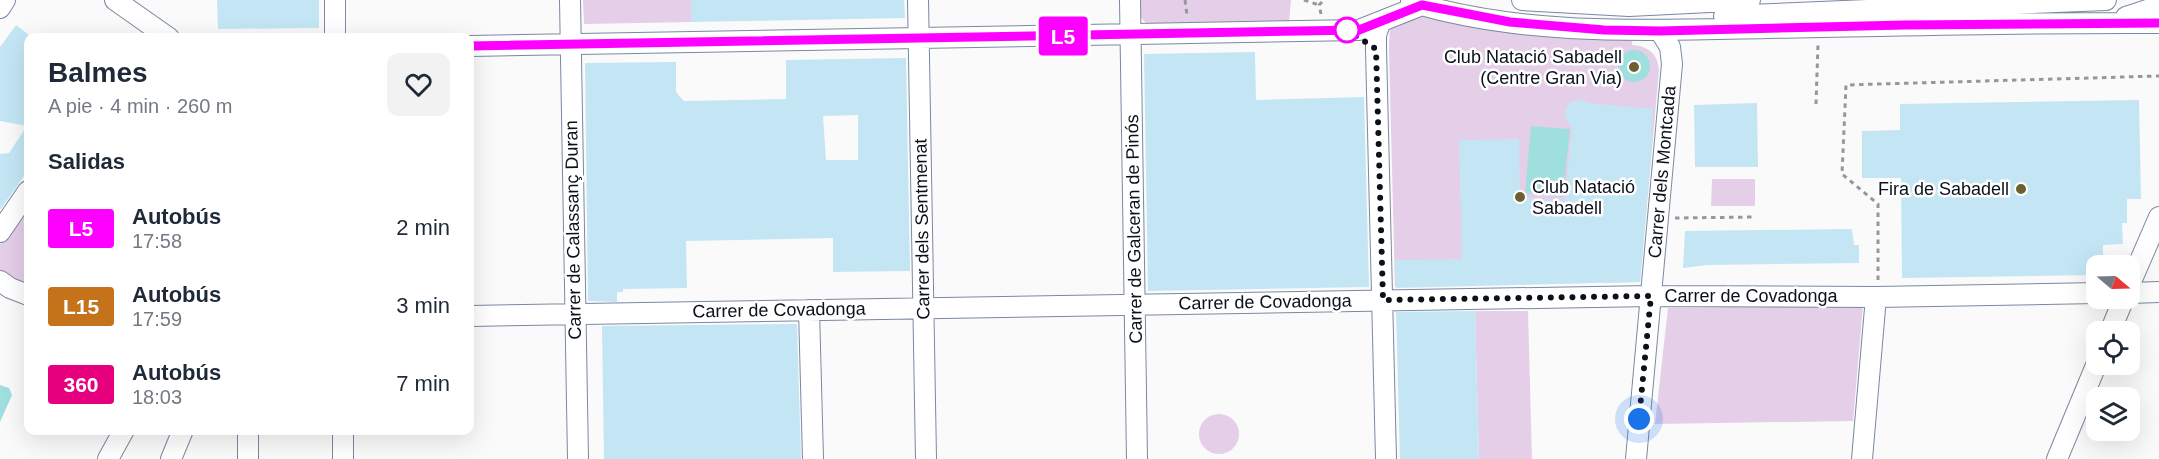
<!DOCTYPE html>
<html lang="es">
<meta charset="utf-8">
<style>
body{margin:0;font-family:Helvetica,sans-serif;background:#f2f2f3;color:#1f2937;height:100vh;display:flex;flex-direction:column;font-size:22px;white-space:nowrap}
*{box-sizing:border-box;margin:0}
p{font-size:20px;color:#747a83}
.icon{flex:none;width:33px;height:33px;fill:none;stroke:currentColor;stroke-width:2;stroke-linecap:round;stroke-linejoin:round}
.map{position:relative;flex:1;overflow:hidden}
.sheet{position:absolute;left:24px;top:33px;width:450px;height:402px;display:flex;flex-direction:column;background:#fff;border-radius:12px;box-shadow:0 6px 24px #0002}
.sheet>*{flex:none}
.badge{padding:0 12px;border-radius:4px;font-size:21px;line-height:39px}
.needle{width:39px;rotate:109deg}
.fabs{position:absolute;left:2086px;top:255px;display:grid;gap:12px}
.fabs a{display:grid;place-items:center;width:54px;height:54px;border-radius:12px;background:#fff;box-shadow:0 6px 24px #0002;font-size:30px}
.you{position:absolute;width:30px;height:30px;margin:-15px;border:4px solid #fff;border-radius:50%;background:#1a73e8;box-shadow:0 0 0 9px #1a73e833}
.map>.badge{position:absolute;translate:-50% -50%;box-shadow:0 0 0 3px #fff}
h2{padding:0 24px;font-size:22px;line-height:54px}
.round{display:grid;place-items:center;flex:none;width:63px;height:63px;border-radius:12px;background:#f2f2f3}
.summary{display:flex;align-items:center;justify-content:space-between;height:102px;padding:0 24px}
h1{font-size:28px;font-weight:600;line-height:45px}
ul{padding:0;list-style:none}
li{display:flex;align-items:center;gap:18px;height:78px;padding:0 24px}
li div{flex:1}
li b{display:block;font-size:22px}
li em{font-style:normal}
li .badge{min-width:66px;font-weight:700;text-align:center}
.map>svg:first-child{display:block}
</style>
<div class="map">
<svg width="2159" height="459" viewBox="0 0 2159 459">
<rect width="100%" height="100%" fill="#fafafa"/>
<path fill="#e5cee8" d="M583,0H691V22L584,24Z
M1139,0H1291L1289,23L1151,29L1139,15Z
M1422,5L1633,32L1632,45C1648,46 1658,54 1659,70L1640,282L1395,287L1389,49L1390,22Z
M1712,179H1755V206H1711Z
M28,206V286L0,270V244Z
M1863,305L1853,421L1655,424L1668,308Z
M1475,311H1528L1532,459H1479Z
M1199 434a20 20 0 1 1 40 0a20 20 0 1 1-40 0Z"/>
<path fill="#9fe0de" d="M1618 66a16 16 0 1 1 32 0a16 16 0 1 1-32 0Z
M1531,126L1570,129L1563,197L1525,193Z
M0,385L9,388L12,395L0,422Z"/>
<path fill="#c4e6f4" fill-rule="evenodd" d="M217,0H319V28L218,29Z
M691,0H904L905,18L691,22Z
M16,25L28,34V170L0,210V154L9,153L27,126L0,121V47Z
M1255,52L1256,100L1364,97L1369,287L1148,291L1144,54Z
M906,58L910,271L833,272V238L686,241L687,288L623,289V292H617V302L588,301L585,63L676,62V92L684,101L786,99V60ZM858,115V160H826L823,116Z
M1580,99L1589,103L1653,109L1651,133H1653L1640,282L1396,288L1395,260L1462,259L1459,140L1519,139L1520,197L1565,201L1572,127L1566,119L1565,112L1569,103Z
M2139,100L2141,199H2127V223H2122L2123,244L2103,245V266H2097V275L1902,278L1901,178H1862V131L1900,130V104Z
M1757,103L1758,167H1695L1694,105Z
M1852,229L1854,245H1859V263L1707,265L1683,268L1685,231Z
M1475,311L1479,459H1400L1396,312Z
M797,324L801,459H604L602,326Z"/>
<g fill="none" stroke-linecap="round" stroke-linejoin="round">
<g stroke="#7989a1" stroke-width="22">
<path id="minor" d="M115,0L169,38
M335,0V38
M570,0L578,459
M918,0L926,459
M1130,0L1137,459
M1522,0L1629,6L1750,0
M1411,2C1526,37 1649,30 1768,28C1898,26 2029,22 2159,23
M0,8L5,0
M1724,16L2106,0
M2126,17L2156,7L2159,2
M1380,23L1376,35V49L1386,459
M470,46L1359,30L1422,5
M0,232L28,191
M0,281L10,288L28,295
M2130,284L2159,217
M2130,293L2159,292
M809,310L813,459
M470,316L1651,296L1876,297L2097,293
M2110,332L2124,298
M248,430V459
M343,430V459
M108,459L124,430
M171,459L183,430
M1636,459L1672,64L1670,47L1660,31
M1862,459L1876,297
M2057,459L2097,363"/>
</g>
<path stroke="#95979a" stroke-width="3" stroke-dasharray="4.5 4.5" stroke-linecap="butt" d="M1185,0L1187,15
M1304,0L1319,5
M1321,14L1319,5L1324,0
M1816,104L1818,44
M1675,218L1755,217
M1878,280V204L1842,174L1846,85L2159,76"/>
<use href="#minor" stroke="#fff" stroke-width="20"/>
</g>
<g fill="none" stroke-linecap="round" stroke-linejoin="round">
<g stroke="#fff" stroke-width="14">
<path id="line" d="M470,46L1359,30L1422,5L1510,22L1604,30L1660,31L1905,25L2159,23"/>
</g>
<use href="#line" stroke="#fe00ff" stroke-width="9"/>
<path stroke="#0b1119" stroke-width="6" stroke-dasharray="0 10.8" d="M1347,30L1376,49L1383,300L1651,296L1639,419"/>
</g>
<circle fill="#fff" stroke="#fe00ff" stroke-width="3" cx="1347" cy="30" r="12"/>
<g fill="#6c612e" stroke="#fff" stroke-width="2">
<circle cx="1634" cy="67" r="6"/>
<circle cx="2021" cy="189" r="6"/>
<circle cx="1520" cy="197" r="6"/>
</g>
<g text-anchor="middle" stroke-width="5" stroke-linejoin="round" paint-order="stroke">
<g font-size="18" fill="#0b1119" stroke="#fff" text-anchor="end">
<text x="1622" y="63">Club Natació Sabadell<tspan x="1622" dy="21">(Centre Gran Via)</tspan></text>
<text x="1532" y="193" text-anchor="start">Club Natació<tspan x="1532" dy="21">Sabadell</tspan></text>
<text x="2009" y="195">Fira de Sabadell</text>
</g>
<g font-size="18" fill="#0b1119" stroke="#fff">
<text transform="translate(1662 172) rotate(-85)" y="6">Carrer dels Montcada</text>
<text transform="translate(922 229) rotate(-91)" y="6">Carrer dels Sentmenat</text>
<text transform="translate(1134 229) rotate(-91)" y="6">Carrer de Galceran de Pinós</text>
<text transform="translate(573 230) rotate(-91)" y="6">Carrer de Calassanç Duran</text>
<text x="1751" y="302">Carrer de Covadonga</text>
<text transform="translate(1265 302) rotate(-1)" y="6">Carrer de Covadonga</text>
<text transform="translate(779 310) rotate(-1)" y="6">Carrer de Covadonga</text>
</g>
</g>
</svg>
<div class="fabs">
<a><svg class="needle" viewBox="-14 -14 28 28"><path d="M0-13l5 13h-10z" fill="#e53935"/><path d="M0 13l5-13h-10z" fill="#747a83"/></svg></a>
<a><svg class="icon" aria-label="locate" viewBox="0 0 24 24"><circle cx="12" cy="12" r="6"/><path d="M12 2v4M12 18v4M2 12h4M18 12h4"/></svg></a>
<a><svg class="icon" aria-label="layers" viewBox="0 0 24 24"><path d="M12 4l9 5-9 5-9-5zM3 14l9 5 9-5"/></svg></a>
</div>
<div class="you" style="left:1639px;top:419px"></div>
<b class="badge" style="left:1063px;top:36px;background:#fe00ff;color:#fff">L5</b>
<section class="sheet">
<div class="summary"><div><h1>Balmes</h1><p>A pie · 4 min · 260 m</p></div><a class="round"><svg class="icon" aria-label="heart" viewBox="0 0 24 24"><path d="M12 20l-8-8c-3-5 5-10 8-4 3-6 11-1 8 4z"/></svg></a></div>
<h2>Salidas</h2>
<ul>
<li><span class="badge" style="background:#fe00ff;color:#fff">L5</span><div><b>Autobús</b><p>17:58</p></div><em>2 min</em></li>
<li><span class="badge" style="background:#c4731a;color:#fff">L15</span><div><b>Autobús</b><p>17:59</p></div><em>3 min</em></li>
<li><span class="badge" style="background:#e6007e;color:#fff">360</span><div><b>Autobús</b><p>18:03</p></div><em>7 min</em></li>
</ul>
</section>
</div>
